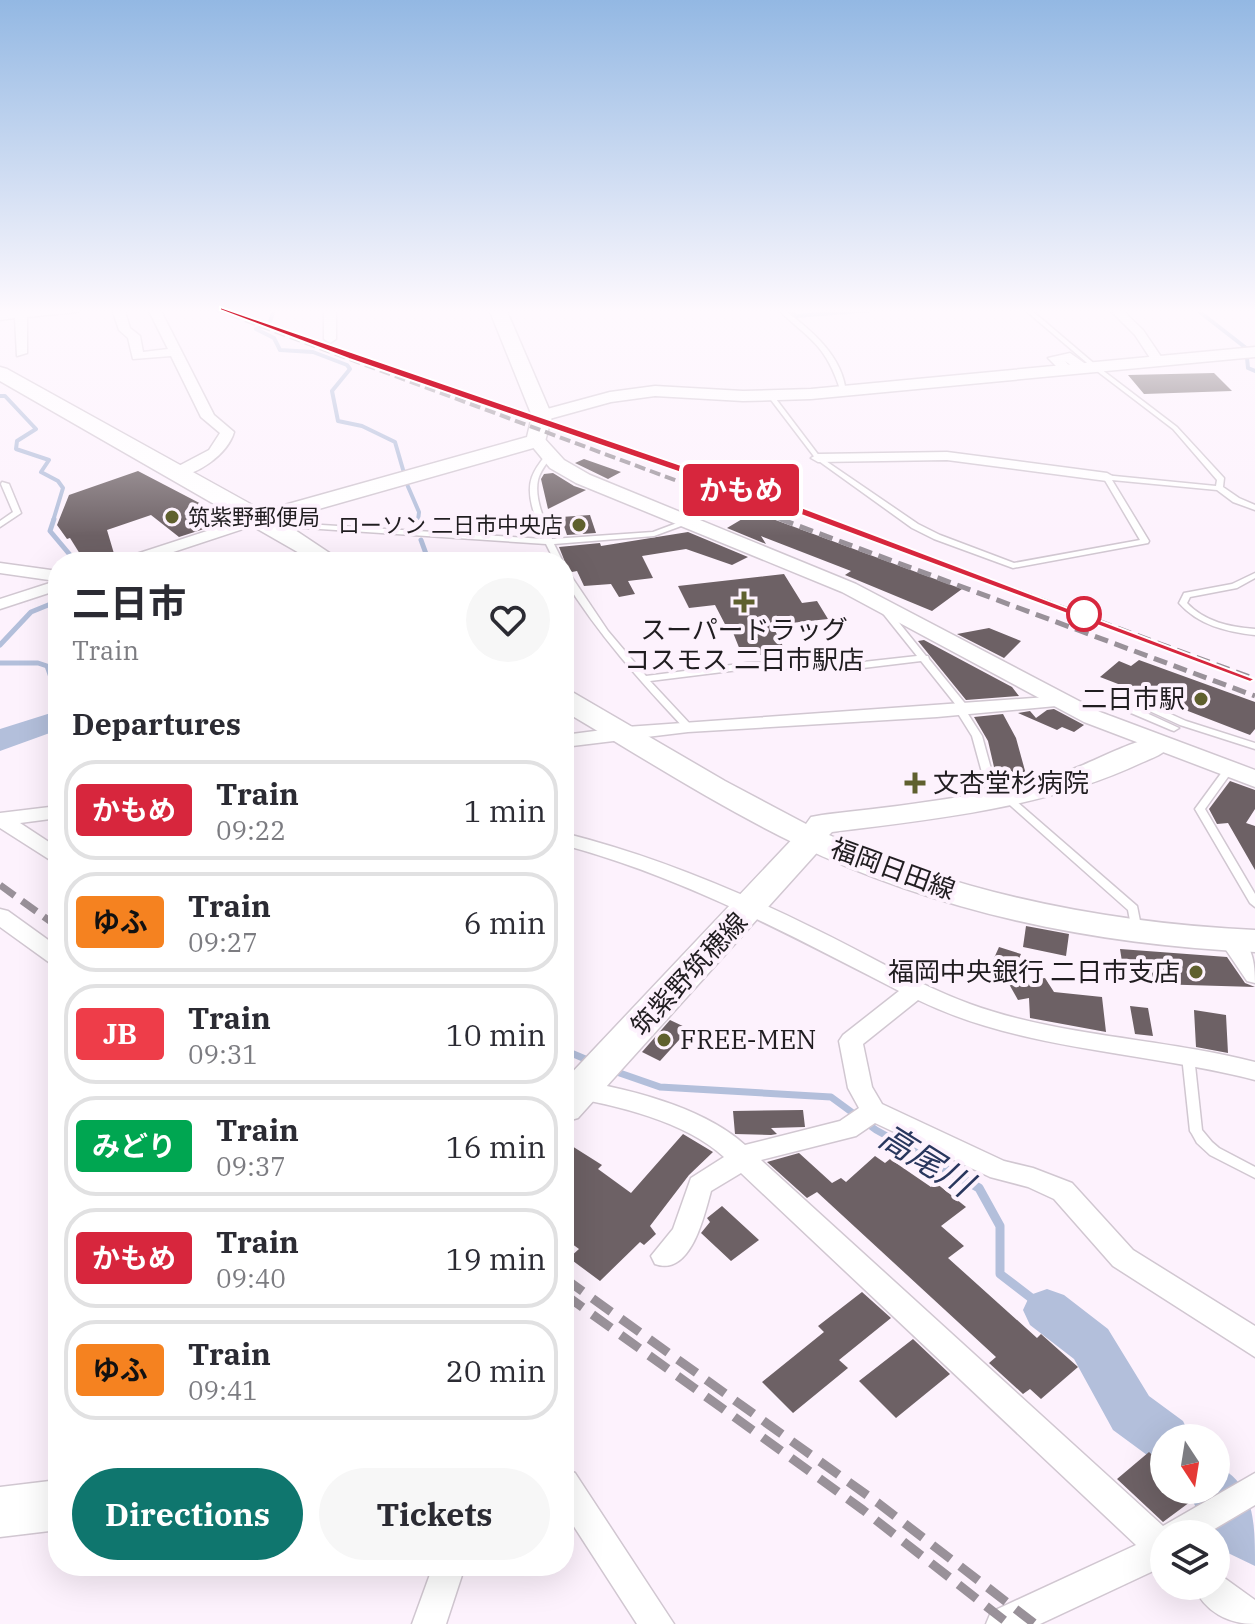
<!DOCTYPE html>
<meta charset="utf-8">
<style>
body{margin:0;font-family:"IBM Plex Serif","Noto Sans JP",serif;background:#f7f7f7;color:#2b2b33;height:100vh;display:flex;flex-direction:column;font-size:30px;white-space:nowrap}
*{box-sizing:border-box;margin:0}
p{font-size:26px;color:#7c7c81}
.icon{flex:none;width:44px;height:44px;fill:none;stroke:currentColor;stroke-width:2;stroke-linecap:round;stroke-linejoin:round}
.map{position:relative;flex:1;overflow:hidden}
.sheet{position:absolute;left:48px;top:552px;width:526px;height:1024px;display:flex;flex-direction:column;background:#fff;border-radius:32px;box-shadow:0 8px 32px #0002}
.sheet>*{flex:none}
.badge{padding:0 16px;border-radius:6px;font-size:28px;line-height:52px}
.needle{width:52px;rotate:168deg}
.buttons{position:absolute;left:1150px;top:1424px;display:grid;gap:16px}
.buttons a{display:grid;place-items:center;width:80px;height:80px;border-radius:50%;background:#fff;box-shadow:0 8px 32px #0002;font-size:40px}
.map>.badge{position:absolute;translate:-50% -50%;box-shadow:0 0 0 4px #fff}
h2{padding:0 24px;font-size:30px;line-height:72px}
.round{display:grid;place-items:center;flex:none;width:84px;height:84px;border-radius:42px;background:#f7f7f7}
.overview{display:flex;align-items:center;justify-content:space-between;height:136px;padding:0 24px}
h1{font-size:38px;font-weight:700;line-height:60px}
.primary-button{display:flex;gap:16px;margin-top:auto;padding:16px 24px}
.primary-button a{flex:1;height:92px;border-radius:48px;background:#0f766e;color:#fff;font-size:32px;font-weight:700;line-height:92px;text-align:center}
.primary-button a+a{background:#f7f7f7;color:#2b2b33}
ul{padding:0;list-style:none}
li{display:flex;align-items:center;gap:24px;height:100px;margin:0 16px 12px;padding:0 8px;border:4px solid #e1e1e2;border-radius:32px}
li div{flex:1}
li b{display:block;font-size:30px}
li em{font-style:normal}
li .badge{min-width:88px;font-weight:700;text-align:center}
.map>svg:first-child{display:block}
</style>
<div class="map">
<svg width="1255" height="1624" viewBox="0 0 1255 1624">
<rect width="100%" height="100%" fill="#fdf2fd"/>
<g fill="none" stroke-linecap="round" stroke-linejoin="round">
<path stroke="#b3bfdb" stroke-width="4" d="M788,309L796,316L885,309
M1196,309L1246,348L1248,368L1255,371
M270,322L274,309
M260,327L256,329L274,338L280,350L313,352L347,365L350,369L332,391L338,421L362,426L395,442L404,473
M0,396H5L36,429L17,441L16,449L49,460L41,472L58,481L63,488L53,521
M406,482L419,512L418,521"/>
<path stroke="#b3bfdb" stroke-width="5" d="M54,519L50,531L76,562
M417,527L418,519
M421,540L429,562
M0,645L31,612L58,601
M0,663H38L47,666L53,683L54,721H58"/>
<path stroke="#b3bfdb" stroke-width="7" d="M564,1050L590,1061
M611,1070L660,1087L831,1097L876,1130L923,1156"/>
<path stroke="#b3bfdb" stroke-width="9" d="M919,1154L979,1188L1000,1226V1274L1047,1310"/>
<path fill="#b3bfdb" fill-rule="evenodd" d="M54,712L58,713V730L0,751V729Z
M1047,1289L1064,1295L1108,1329L1149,1396L1183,1421L1191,1438H1164V1462L1147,1455L1113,1430L1074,1359L1030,1325L1023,1310L1030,1295Z
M1216,1465C1255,1484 1255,1522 1255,1566L1228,1553L1196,1508L1188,1490H1216Z"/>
</g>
<path fill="#6d6165" d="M1214,373L1232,391L1144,394L1128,375Z
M584,459L621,472L608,479L575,463Z
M138,471L232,520L179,537L151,515L107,530L115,557L85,562L70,538L67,539L57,525L69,495Z
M553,473L574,486L586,490L548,509L541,479L544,474Z
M754,512L962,589L932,611L845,575L851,571L761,536L766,544L727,528Z
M590,515L596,533L567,535L561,517Z
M688,532L748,557L732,565L686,549L642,556L653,578L628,581L635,594L619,597L611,584L584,586L577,571L572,572L567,567L559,547L600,543L601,546Z
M784,574L802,603L817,601L828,619L772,625L785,650H782L784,655H742L732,630H728L715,605L689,608L678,586Z
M989,628L1021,641L1004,658L957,634Z
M924,640L1012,687L1019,696L966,700L918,641Z
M1139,660L1255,702V729L1250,735L1100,677L1119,661L1131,666Z
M1054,709L1084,725L1074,732L1062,727L1057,730L1018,713L1030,711L1036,718L1047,710Z
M1003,714L1016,738L1027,778L997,780L988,741L974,717Z
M1230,781L1255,790V809L1246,823L1255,826V870L1228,823L1217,824L1209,809Z
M1026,926L1069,934L1066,956L1023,947Z
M999,947L1021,954L1009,981L987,974Z
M1120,949L1227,957L1245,983L1255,987L1154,984L1151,969L1123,968Z
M1045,978L1054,992L1102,997L1106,1032L1030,1018L1029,998L1018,1000L1009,984Z
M1130,1006L1148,1008L1153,1036L1135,1034Z
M1194,1010L1226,1015L1228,1053L1196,1047Z
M670,1020L689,1029L660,1061L642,1052Z
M803,1110L805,1127L771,1128L777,1134L771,1135L735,1134L733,1111Z
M683,1134L713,1152L689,1175L650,1226L656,1234L644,1245L640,1242L600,1281L569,1258L579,1249L564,1238V1206L573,1197L564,1191V1141L602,1165L598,1169L631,1193Z
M799,1153L832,1183L841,1178L846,1182L875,1156L885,1163L890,1159L931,1187L936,1183L966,1207L941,1226L964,1246L948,1258L1037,1338L1041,1334L1078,1367L1041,1399L1030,1389L1023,1394L989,1363L996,1357L817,1192L807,1198L767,1162Z
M722,1206L759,1240L731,1261L701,1233L710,1222L707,1218Z
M862,1292L891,1318L839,1360L848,1368L793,1413L762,1382L824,1332L818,1326Z
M913,1339L950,1374L896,1418L859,1381Z
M1149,1452L1164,1466V1490H1177L1190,1502L1163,1522L1117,1479Z"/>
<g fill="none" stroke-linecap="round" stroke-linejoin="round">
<g stroke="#d1c7d1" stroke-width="3">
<path id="service" d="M777,309H783C811,330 843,356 846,393L841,392C826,345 811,340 777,309Z
M1024,309H1030L1097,366L1177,427L1224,478L1223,487L1239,498L1255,505V510L1233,502L1217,490L1112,480L1149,541L1148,543L1013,568L934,539L912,528L816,459L768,396L773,395L820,457L918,524L940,535L1014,563L1140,540L1103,477L1104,475L1216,486L1217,480L1173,429L1093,368Z
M548,454L552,456C547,463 540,471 538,480C534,499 545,522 552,539L653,532L685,520H688L692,522L654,536L554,544L563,562H555L546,544L290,527L278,529L274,527L275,525L290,523L544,539C537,522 525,496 532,477C535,469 541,461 546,455Z
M2,482L9,484L21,513L0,527V521L13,512L1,484Z
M564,570H567L608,631L646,676L747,663L863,662L917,656L881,611L885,609H888L926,656H928L929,659L972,712L968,714L982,736L999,798L994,801L989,798L972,736L957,712L960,710L921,661L863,668L747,669L650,681L692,726L690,728H684C640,681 598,634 564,579Z
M1255,573V578L1237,588L1190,597L1187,603C1205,622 1230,627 1255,629V635C1227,632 1198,625 1179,603L1184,593L1232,584Z
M1142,701L1186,721L1255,743V749L1180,725L1143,708L1140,710L1179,728L1174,731L1171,730L1131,713L1129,711L1139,702Z
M1228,767L1233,770L1205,809L1255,894V907L1250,903L1195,809L1225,768Z
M1006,794L1009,795L1137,906L1142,931L1141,934H1133L1132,931L1128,910L1003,799L1001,797L1003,795Z
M1188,1052L1192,1053L1194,1056L1202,1130L1212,1142L1219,1148L1255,1167V1178L1210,1155L1197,1143L1192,1134L1190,1131L1182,1056L1184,1053Z"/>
</g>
<g stroke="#d1c7d1" stroke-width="3">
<path id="minor" d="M43,309H83L77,312L27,317V353L17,356L15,318L0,320V312Z
M112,309H124L130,328L140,336L143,352L168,349L148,309H160L214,415L234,432C228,454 194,479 171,476V470L209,450L220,433L201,417L171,356L133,359L128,338L119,330Z
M324,309H336V339L330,343L324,339Z
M1109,309H1121L1143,330L1164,361L1162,364H1154L1135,335Z
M1070,353L1087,365V371H1079L1065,361L1073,370L1063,373L1048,358Z
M947,452L1107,473L1114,477L1107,481L947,460L818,462L811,458L818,454Z
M259,514L267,519L264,522L143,562H119L121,559Z
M0,563L58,571V590L0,609V599L56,581L0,573Z
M1061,696L1067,697L1070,701L1067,705L937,717L688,732L564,747V735L626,727Z
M58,806V818L20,823L58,848V865L0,828V813Z
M564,833C651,855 732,888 813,928C865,953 916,984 970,1004C1061,1037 1162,1038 1255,1062V1080C1143,1051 1023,1051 918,1000L863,1044L872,1087L882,1104L1004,1161L1033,1168L1072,1183L1133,1250L1255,1326V1357L1113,1266L1054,1199L1028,1187L990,1177L875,1123L856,1136L761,1160L1163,1526L1255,1473V1505L1206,1534H1164V1566L1040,1624H986L991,1612L1136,1545L741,1173L711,1191C704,1216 691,1277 655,1264L651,1256L673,1229L691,1178L724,1157C685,1121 616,1105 564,1096V1078C621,1087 701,1105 745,1145L840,1121L859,1108L848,1088L839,1041L843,1035L899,991C790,935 683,877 564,845Z
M0,909L8,911L58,947V966L50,963L0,927Z
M1231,933C1253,940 1255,964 1255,983L1247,981L1220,941L1223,936Z
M564,1469L575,1473L674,1624H637L564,1511Z
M433,1566H465L446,1624H412Z
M1216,1572L1255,1600V1624C1229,1624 1204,1612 1194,1586H1216Z"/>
</g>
<g stroke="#d1c7d1" stroke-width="3">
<path id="tertiary" d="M1255,347V357L811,399L743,401L655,396L611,402L542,421L533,416L536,412L610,392L655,386L743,391L811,389Z
M537,436L543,437L564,460L590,475L856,584L1100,712L1255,770V787L1084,722L842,592L576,483L550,468L531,445L528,441L531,437Z"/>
</g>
<g stroke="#d1c7d1" stroke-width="3">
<path id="secondary" d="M489,309H506L552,416L544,445L280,520L343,562H315L0,381V367L7,369L263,511L527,437L532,416Z
M564,691L574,693L725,781L806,824L811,817L822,815C905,805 991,797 1070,770C1095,762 1145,732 1168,738L1172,744C1165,754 1152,758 1141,763C1045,808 936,819 832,832L829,835C965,895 1107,923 1255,930V952C1097,945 939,913 796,844C716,805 640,756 564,711Z"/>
</g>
<g stroke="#d1c7d1" stroke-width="3">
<path id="primary" d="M811,829L823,832L827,839L823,846L578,1118L564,1122V1081L799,832Z
M58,1480V1530L0,1537V1487Z"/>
</g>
<use href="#service" fill="#fff" fill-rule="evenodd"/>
<use href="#minor" fill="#fff" fill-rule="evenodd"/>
<use href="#tertiary" fill="#fff" fill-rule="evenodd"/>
<use href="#secondary" fill="#fff" fill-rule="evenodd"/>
<use href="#primary" fill="#fff" fill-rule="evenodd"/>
<path stroke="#999199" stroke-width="4" stroke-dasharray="11 5" stroke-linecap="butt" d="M215,309L785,521
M703,477L828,521"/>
<path stroke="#999199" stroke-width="5" stroke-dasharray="14 7" stroke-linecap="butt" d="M780,519L1255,696
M822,519L1255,679"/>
<path stroke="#999199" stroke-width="7" stroke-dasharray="18 9" stroke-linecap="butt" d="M0,885L58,927"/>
<path stroke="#999199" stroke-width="9" stroke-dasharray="23 12" stroke-linecap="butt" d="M564,1278L878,1503L1035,1624
M564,1294L863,1510L1009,1624"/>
</g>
<linearGradient id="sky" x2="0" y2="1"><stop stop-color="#93b8e3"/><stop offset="0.58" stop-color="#fef9fe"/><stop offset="1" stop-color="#fef9fe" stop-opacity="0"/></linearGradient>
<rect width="1255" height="536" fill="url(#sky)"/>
<path fill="#d7263d" stroke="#fff" stroke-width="2" d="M220,307L777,498L1255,679L1250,682L769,503L349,359L220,310Z"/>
<g fill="#5f602e" stroke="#fdf2fd" stroke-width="3">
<circle cx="172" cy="517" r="8"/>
<circle cx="579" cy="525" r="8"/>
<path d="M740 590h8v8h8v8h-8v8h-8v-8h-8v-8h8z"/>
<circle cx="1201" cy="699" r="8"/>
<path d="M911 771h8v8h8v8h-8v8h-8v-8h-8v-8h8z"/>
<circle cx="1196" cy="972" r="8"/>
<circle cx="664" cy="1040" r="8"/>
</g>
<circle fill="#fff" stroke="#d7263d" stroke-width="4" cx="1084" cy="614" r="16"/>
<g text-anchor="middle" stroke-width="8" stroke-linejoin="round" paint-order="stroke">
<g font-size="22" fill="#201d20" stroke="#fdf2fd" text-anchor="start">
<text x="188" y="525">筑紫野郵便局</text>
<text x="563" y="533" text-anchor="end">ローソン 二日市中央店</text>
</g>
<g font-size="26" fill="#201d20" stroke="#fdf2fd" text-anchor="end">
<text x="744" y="639" text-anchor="middle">スーパードラッグ<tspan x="744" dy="30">コスモス 二日市駅店</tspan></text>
<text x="1185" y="708">二日市駅</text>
<text x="933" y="792" text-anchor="start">文杏堂杉病院</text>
<text x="1180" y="981">福岡中央銀行 二日市支店</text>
<text x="680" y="1049" text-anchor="start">FREE-MEN</text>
</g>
<g font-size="26" fill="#201d20" stroke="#fdf2fd">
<text transform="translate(893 869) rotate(20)" y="9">福岡日田線</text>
<text transform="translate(689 974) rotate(-47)" y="9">筑紫野筑穂線</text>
</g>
<g font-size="34" font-style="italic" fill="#29375e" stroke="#fdf2fd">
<text transform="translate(926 1160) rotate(32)" y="12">高尾川</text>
</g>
</g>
</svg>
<div class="buttons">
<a><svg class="needle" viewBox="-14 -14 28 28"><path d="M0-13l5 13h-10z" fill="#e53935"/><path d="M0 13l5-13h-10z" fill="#7c7c81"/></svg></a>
<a><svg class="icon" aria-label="layers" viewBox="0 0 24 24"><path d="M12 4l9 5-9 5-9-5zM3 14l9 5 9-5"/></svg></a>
</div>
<b class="badge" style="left:741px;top:490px;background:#d7263d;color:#fff">かもめ</b>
<section class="sheet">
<div class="overview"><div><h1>二日市</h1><p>Train</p></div><a class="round"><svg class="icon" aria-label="heart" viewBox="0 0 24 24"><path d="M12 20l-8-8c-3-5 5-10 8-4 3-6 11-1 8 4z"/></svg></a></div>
<h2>Departures</h2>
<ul>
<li><span class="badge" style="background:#d7263d;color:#fff">かもめ</span><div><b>Train</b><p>09:22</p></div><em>1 min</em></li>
<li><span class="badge" style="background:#f58220;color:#111">ゆふ</span><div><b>Train</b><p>09:27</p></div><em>6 min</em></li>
<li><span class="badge" style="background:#ee3d49;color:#fff">JB</span><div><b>Train</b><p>09:31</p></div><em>10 min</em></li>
<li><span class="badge" style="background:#00a651;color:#fff">みどり</span><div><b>Train</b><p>09:37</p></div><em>16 min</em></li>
<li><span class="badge" style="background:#d7263d;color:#fff">かもめ</span><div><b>Train</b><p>09:40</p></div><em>19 min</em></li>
<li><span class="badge" style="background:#f58220;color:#111">ゆふ</span><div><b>Train</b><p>09:41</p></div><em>20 min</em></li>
</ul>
<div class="primary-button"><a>Directions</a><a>Tickets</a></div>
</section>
</div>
